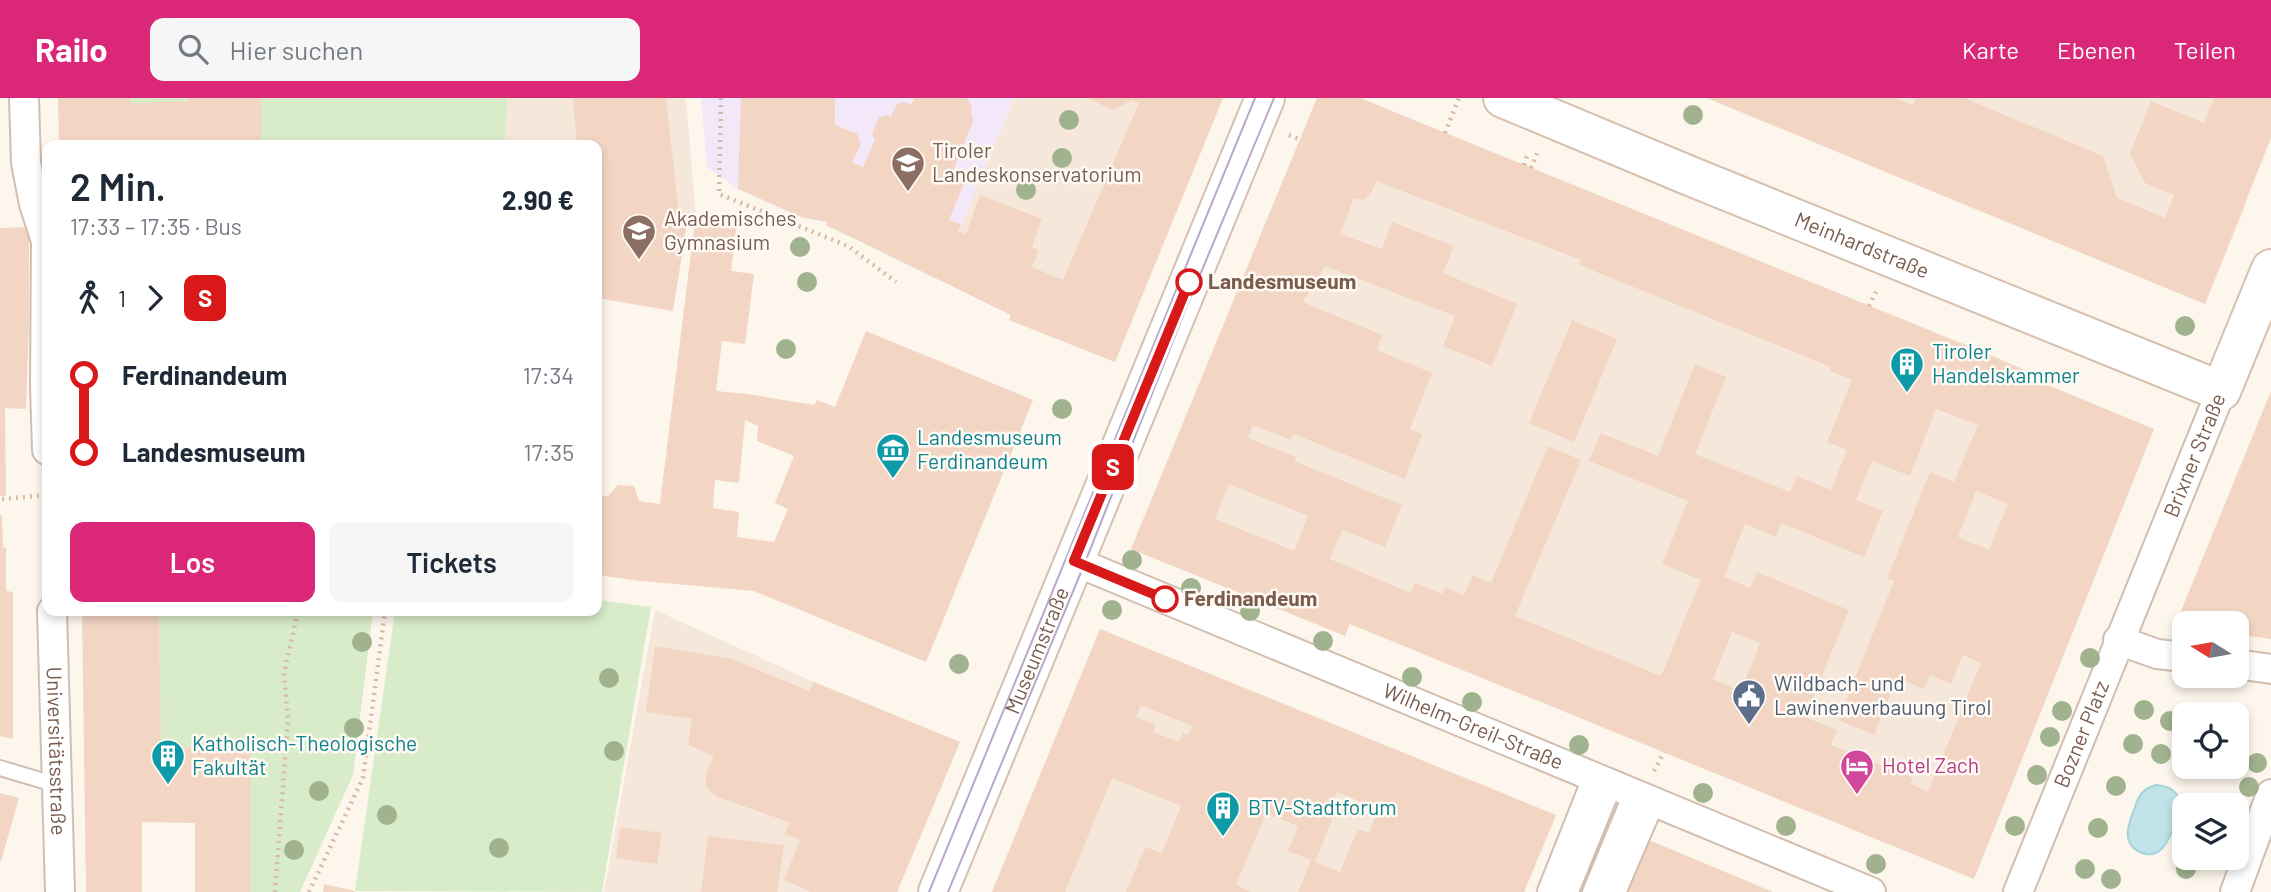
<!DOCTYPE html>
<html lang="de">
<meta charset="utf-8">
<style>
body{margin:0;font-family:Barlow,sans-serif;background:#f6f6f7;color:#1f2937;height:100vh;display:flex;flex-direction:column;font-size:26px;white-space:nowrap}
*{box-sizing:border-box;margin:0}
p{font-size:23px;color:#747a83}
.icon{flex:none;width:38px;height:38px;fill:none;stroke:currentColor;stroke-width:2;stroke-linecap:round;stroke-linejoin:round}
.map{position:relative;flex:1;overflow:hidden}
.drawer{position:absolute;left:42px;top:42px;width:560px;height:476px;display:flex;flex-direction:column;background:#fff;border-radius:14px;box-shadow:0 4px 10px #0003}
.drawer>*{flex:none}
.badge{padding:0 14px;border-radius:10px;font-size:24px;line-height:46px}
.needle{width:46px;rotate:281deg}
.tools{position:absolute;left:2172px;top:513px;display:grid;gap:14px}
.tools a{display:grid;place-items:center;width:77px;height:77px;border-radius:14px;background:#fff;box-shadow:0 4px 10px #0003;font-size:35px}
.map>.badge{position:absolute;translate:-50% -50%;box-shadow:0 0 0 4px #fff}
.legs{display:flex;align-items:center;gap:10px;height:77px;padding:0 28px;font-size:23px}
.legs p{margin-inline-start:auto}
.head{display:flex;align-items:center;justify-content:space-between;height:119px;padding:0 28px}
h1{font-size:38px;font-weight:600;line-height:52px}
.cta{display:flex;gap:14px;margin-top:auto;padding:14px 28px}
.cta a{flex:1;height:80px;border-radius:14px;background:#db2777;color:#fff;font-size:28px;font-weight:600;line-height:80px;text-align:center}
.cta a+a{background:#f6f6f7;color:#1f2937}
ul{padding:0 28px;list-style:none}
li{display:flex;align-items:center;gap:24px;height:77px;font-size:26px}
li i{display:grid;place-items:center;width:10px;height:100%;margin:0 9px;background:currentColor}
li i::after{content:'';width:18px;height:18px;margin:-9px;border:5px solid;border-radius:50%;background:#fff}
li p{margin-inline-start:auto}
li:first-child i{background:linear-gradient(#0000 50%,currentColor 0)}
li:last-child i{background:linear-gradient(currentColor 50%,#0000 0)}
header{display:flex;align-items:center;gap:42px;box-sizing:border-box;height:98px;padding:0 35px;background:#db2777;color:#fff}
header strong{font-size:33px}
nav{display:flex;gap:38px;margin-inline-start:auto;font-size:24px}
.search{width:490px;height:63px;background:#f6f6f7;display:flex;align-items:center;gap:18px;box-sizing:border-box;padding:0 24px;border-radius:14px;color:#747a83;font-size:26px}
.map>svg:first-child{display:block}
</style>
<header>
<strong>Railo</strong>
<div class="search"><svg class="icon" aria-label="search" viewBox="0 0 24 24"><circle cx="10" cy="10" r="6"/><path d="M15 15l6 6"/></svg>Hier suchen</div>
<nav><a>Karte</a><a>Ebenen</a><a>Teilen</a></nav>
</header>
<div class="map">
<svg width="2271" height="794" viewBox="0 0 2271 794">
<rect width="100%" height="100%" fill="#fdf6ec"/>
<path fill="#f5e8da" d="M427,0H686L696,122L597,123V47H435Z
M1014,0H1223L1115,264L1009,222L1011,217L939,181Z
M1317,0H1360L2154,331L1974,781L1350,526L1306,521L1131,451Z
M1707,0H2271L2243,108L2245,109L2205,206Z
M655,512L814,584L960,644L897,794H604Z
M1100,531L1556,717L1524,794H992Z"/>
<path fill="#f3e8fa" d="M701,0H1014L939,181L826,127L827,124L801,119L738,91L707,69Z"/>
<path fill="#d8ecc9" d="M130,0H188V3L130,5Z
M261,0H507L505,47H261Z
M597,502L651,509L602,794L355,793L395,513H597Z
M159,513H373L353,677L300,794H251V652L161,649Z"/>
<path fill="#bfe3e8" stroke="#a5d3da" stroke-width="2" d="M2156,687C2182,689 2183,706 2175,726C2169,742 2160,765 2138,753C2122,744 2128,728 2133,714C2136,708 2137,700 2142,695C2146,690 2151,689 2156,687Z"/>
<path fill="#f3d5c3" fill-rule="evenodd" d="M58,0H130V5L188,3V0H261V47H59Z
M573,0H666L680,125L687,126L673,213L597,200V47H577Z
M741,0H835V27L857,36L861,46L852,64L863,69L875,42L872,36L879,19L887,17L891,19L897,6L904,4L911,7L914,0H967L971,7L972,20L974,21L952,75L966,81L949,122L961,126L958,133L966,136L980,97L1042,121L1032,149L1039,152L1032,169L1063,182L1139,5L1132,2L1113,12L1087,0H1223L1115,264L1009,222L1011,217L826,127L827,124L801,119L738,91Z
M1317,0H1360L1983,254L2032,275L2030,280L2154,331L1974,781L1350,526L1345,538L1131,451ZM1376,83L1581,162L1579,167L1831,269L1830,273L1852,282L1827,344L1847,352L1831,392L1797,378L1790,394L1695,356L1726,279L1695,266L1658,358L1601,335L1589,363L1688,403L1662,466L1701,482L1661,578L1515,518L1581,362L1548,348L1491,485L1473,477L1464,497L1445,489L1442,496L1415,485L1411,495L1330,461L1342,432L1385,449L1402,407L1294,363L1296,359L1248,340L1253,327L1291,342L1294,336L1405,381L1422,336L1410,331L1432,275L1377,252L1382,237L1303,204L1325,168L1455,218L1443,248L1492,268L1517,206L1443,175L1454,148L1392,124L1382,151L1340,136L1354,100L1363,102L1371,96ZM1936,311L1978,327L1954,384L1930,374L1887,481L1894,483L1838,622L1874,637L1897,580L1924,591L1930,577L1951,586L1963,557L1981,565L1928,694L1911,686L1913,680L1831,647L1837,632L1805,619L1849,512L1757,474L1750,490L1724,479L1745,426L1776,439L1781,425L1864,459L1883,413L1856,402L1872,363L1910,378ZM1229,386L1308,418L1294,453L1215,421ZM1976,393L2008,406L1989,452L1958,439ZM1732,534L1760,545L1741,593L1713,581Z
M1707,0H1895L1913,7L1916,0H1964L2103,58L2117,100L2165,120L2174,97L2145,85L2130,56L2151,3L2204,25L2214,0H2271V40L2205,206Z
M695,122L737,126L731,173L754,176L745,246L722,243L716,293L747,296L814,307L817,302L835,309L866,233L1033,302L926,564L754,493L641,483L597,477V397L608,398L618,387L634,388L639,403L660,406ZM745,322L758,328L757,343L794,358L775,405L788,411L774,444L737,439L739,414L713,410L715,382L739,385Z
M29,129V225L26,311L5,310L6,398H0V130Z
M1572,222L1617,241L1574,344L1529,325Z
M2271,293V541L2236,536V525H2187L2181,513Z
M0,417H2L3,450L6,449V493L13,494V641L0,638Z
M82,513H159L161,649L251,651V794H195V725L142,724V794H86Z
M1100,531L1556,717L1524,794H1298L1311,762L1288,753L1298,728L1266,715L1236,787L1252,794H1126L1145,749L1162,755L1181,708L1112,680L1065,794H992ZM1141,607L1192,628L1188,637L1183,635L1179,644L1153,634L1156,627L1136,619ZM1337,694L1378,711L1369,735L1358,731L1340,774L1315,764L1339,705L1334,703Z
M655,548L732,561L809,593L814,584L960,644L897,794H811L784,782L800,742L785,736L789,724L717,699L706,689V675L714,658L688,647L692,621L646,614Z
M0,695L19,700L1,763H0Z
M620,729L662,735L657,766L616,760Z
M708,738L784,747L777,794H701Z
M1644,740L1773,794H1622Z
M324,786L355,793V794H323Z"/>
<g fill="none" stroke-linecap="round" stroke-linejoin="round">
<g stroke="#d1beb0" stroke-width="18">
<path id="lane" d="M0,670L57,687
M1571,794L1614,688
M1590,794L1631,695"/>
</g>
<g stroke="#d1beb0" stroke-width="32">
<g id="street">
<path d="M24,0L26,65L34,106L46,143L45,288L47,352"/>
<path id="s1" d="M1074,463L1871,794"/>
<path id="s2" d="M52,513L60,794"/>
<path d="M2118,542L2157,556L2184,559"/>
<path d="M2236,566L2271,571"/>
<path d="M1552,794L1597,681"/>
<path d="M1611,794L1650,703"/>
<path id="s3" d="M2018,794L2221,293"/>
<path d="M2235,794L2271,696"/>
</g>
</g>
<g stroke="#d6c0b0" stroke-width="42">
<g id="secondary">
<path id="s4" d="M1503,0L1690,78L2221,293L2271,171"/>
<path id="s5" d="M938,794L1265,0"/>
</g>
</g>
<path stroke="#d9b8a5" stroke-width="4.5" stroke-dasharray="2 5" stroke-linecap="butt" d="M721,0L719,96L848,148L896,184
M1445,35L1459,0
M1289,37L1301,42
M1524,67L1528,55
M1531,70L1539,51
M1869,208L1877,192
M2,401L47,397
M1654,673L1664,654
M275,794L288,622L284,575L298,513
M309,794L363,680L385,513"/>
<use href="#lane" stroke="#fff" stroke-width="14"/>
<use href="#street" stroke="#fff" stroke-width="28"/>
<use href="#secondary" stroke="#fff" stroke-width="38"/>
<path stroke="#b9a8c9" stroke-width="2" d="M929,794L1255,0
M948,794L1084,467L1187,208L1274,0"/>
</g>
<g fill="#a0b28e">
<circle cx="1693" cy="17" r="10"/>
<circle cx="1069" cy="22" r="10"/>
<circle cx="1062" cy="60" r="10"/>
<circle cx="1026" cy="92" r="10"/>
<circle cx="800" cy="149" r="10"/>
<circle cx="807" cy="184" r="10"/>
<circle cx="2185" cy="228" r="10"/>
<circle cx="786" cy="251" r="10"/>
<circle cx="1062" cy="311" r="10"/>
<circle cx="1132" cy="462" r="10"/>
<circle cx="1191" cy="490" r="10"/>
<circle cx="1112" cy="512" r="10"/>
<circle cx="1250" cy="513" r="10"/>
<circle cx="1323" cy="543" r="10"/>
<circle cx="362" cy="544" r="10"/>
<circle cx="2090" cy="560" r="10"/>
<circle cx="959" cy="566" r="10"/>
<circle cx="1412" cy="579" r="10"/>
<circle cx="609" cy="580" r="10"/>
<circle cx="1472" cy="604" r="10"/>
<circle cx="2144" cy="612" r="10"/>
<circle cx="2062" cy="613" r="10"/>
<circle cx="2170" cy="623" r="10"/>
<circle cx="354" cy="630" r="10"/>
<circle cx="2050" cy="639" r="10"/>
<circle cx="2133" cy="646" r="10"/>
<circle cx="1579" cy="647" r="10"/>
<circle cx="614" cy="653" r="10"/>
<circle cx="2161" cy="656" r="10"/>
<circle cx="2257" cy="665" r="10"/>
<circle cx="2037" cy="677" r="10"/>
<circle cx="2116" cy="688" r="10"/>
<circle cx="2249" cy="689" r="10"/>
<circle cx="319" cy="693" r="10"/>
<circle cx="1703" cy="695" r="10"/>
<circle cx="387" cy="717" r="10"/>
<circle cx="1786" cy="728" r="10"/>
<circle cx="2015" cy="728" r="10"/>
<circle cx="2098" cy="730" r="10"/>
<circle cx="499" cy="750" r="10"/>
<circle cx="294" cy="752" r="10"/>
<circle cx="1876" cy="766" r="10"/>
<circle cx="2085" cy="771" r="10"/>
<circle cx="2186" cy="771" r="10"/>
<circle cx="2111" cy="781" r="10"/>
</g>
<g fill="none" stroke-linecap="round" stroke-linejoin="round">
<g stroke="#fff" stroke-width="16">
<path id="line-1" d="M1165,501L1074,463L1189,184"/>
</g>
<use href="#line-1" stroke="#d91819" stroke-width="10"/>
</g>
<defs>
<g id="school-pin" transform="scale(1.75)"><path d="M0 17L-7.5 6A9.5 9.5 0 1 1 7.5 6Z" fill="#8d6e63" stroke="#fffaf3"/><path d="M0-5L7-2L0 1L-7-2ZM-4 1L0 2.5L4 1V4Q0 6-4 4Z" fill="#fff"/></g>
<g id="building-pin" transform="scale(1.75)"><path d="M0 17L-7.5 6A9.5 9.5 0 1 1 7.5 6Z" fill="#0f9aa8" stroke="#fffaf3"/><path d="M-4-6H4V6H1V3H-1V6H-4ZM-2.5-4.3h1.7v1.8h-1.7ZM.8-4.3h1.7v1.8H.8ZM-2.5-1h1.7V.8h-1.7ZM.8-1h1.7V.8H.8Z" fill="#fff"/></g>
<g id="museum-pin" transform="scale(1.75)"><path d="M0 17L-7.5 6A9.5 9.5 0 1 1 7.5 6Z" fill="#0f9aa8" stroke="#fffaf3"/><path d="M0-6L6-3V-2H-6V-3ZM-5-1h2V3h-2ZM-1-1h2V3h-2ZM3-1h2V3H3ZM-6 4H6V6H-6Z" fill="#fff"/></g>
<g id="civic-pin" transform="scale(1.75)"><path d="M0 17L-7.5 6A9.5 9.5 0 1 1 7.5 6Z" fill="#5c6f8a" stroke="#fffaf3"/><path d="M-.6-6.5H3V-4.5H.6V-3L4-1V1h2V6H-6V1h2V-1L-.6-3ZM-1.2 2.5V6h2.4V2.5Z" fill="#fff"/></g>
<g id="hotel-pin" transform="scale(1.75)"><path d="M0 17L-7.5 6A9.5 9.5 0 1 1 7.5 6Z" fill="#d1479c" stroke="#fffaf3"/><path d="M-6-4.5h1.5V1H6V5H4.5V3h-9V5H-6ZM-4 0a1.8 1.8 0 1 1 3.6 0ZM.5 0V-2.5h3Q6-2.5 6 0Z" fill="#fff"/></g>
</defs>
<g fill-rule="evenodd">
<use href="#school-pin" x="908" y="65"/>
<use href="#school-pin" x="639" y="133"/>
<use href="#building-pin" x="1907" y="266"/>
<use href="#museum-pin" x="893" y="352"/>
<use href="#civic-pin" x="1749" y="598"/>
<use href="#building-pin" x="168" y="658"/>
<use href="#hotel-pin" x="1857" y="668"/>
<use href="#building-pin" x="1223" y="710"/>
</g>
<g fill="#fff" stroke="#d91819" stroke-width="3.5">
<circle cx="1189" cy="184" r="12"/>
<circle cx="1165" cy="501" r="12"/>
</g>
<g text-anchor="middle" stroke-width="5" stroke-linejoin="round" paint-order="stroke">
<g font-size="21" fill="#785e54" stroke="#fffaf3" text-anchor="start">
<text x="932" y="60">Tiroler<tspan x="932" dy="24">Landeskonservatorium</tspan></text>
<text x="664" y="128">Akademisches<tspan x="664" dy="24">Gymnasium</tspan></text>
</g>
<g font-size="21" fill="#7a5c4d" stroke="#fffaf3">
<text dy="7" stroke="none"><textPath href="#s4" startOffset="388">Meinhardstraße</textPath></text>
<text dy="7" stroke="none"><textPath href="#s3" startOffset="471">Brixner Straße</textPath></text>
<text dy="7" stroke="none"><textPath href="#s5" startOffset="261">Museumstraße</textPath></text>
<text dy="7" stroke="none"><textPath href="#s1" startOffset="432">Wilhelm-Greil-Straße</textPath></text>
<text dy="7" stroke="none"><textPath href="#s3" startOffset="170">Bozner Platz</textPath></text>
<text dy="7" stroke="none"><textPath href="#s2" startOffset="140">Universitätsstraße</textPath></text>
</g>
<g font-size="21" font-weight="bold" fill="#7a5c4d" stroke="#fffaf3" text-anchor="start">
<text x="1208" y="191">Landesmuseum</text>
<text x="1184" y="508">Ferdinandeum</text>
</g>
<g font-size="21" fill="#0d838f" stroke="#fffaf3" text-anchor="start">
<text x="1932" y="261">Tiroler<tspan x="1932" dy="24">Handelskammer</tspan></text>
<text x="917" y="347">Landesmuseum<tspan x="917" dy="24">Ferdinandeum</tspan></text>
<text x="192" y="653">Katholisch-Theologische<tspan x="192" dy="24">Fakultät</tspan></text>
<text x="1248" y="717">BTV-Stadtforum</text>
</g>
<g font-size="21" fill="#4e5e75" stroke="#fffaf3" text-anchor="start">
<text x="1774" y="593">Wildbach- und<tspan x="1774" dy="24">Lawinenverbauung Tirol</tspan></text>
</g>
<g font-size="21" fill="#b23c85" stroke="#fffaf3" text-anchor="start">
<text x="1882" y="675">Hotel Zach</text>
</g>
</g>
</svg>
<div class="tools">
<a><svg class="needle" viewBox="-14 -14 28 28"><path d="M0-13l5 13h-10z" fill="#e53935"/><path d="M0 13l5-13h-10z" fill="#747a83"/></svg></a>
<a><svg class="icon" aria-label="locate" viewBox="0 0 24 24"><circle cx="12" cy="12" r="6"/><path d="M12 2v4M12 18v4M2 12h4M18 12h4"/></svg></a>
<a><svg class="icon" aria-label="layers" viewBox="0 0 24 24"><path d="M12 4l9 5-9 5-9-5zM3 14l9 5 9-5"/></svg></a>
</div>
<b class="badge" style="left:1113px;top:369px;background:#d91819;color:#fff">S</b>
<section class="drawer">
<div class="head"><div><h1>2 Min.</h1><p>17:33 – 17:35 · Bus</p></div><b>2.90 €</b></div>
<div class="legs"><svg class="icon" aria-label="walk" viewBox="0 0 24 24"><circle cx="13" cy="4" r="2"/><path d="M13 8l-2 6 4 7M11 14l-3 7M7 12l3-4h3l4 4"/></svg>1<svg class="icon" aria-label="forward" viewBox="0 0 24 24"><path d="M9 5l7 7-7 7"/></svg><b class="badge" style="background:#d91819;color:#fff">S</b></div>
<ul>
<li><i style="color:#d91819"></i><b>Ferdinandeum</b><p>17:34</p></li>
<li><i style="color:#d91819"></i><b>Landesmuseum</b><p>17:35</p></li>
</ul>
<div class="cta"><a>Los</a><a>Tickets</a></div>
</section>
</div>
